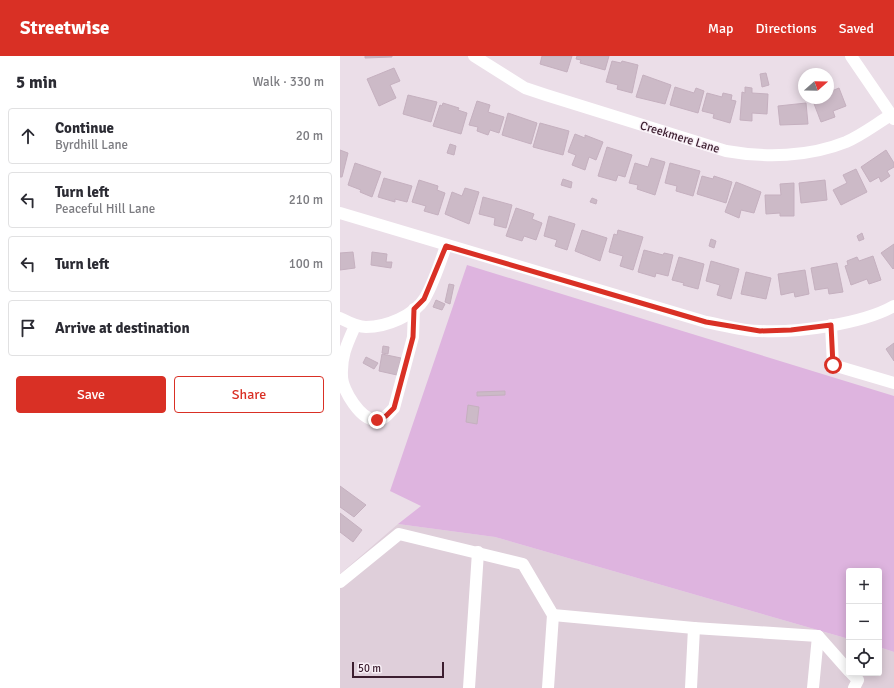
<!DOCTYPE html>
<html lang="en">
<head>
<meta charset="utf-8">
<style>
  :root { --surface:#fff; --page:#f7f7f7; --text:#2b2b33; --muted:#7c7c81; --line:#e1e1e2; --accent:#d93025 }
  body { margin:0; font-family:Signika,sans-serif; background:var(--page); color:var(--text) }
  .controls { position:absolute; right:12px; bottom:12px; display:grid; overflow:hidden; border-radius:4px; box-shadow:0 2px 10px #0003 }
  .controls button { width:36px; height:36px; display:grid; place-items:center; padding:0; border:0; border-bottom:1px solid var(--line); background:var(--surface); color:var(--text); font:20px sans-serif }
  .compass { position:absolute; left:458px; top:12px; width:36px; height:36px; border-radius:50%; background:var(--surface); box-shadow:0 2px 10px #0003; rotate:70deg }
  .scale { position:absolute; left:12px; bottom:10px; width:92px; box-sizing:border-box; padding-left:4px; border:2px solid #3c1e2f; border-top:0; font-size:11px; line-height:14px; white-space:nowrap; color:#3c1e2f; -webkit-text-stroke:3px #f8eff6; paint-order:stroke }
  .stop { position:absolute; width:12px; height:12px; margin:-9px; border:3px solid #d93025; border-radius:50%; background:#fff }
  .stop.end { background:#d93025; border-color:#fff; box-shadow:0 1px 4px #0008 }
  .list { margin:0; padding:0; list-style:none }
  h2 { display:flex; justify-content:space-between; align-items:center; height:52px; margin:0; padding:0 16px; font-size:17px }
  h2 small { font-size:13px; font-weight:400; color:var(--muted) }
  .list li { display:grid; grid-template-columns:26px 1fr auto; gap:12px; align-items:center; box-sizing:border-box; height:56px; margin:0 8px 8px; padding:0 8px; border:1px solid var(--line); border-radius:4px }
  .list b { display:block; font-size:15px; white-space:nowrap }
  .list p { margin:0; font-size:13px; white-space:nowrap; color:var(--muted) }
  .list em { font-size:13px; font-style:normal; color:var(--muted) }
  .actions { display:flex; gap:8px; padding:12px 16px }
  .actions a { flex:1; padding:9px 0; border:1px solid var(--accent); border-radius:4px; text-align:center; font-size:14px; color:var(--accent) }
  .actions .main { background:var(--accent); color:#fff }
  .icon { flex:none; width:22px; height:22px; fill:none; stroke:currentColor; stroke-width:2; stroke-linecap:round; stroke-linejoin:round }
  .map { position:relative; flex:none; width:554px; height:632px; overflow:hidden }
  header { display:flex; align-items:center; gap:24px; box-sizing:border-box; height:56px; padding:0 20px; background:var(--accent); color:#fff }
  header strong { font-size:19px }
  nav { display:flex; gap:22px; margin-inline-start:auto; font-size:14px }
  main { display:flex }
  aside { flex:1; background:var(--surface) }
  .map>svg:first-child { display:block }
  .built { fill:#dfcfda }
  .green { fill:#deb4df }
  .building { fill:#ccbac7; stroke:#c5b0bf }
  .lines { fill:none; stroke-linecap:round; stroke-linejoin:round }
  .minor { stroke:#fff; stroke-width:12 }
  .route { stroke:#d93025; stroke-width:5 }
  .labels { text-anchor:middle; stroke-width:3; stroke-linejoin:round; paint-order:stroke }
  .street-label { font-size:12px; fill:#3c1e2f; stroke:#f8eff6 }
</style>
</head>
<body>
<header>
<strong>Streetwise</strong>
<nav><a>Map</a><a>Directions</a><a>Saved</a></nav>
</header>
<main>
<aside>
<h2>5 min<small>Walk · 330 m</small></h2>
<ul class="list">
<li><svg class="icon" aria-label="ahead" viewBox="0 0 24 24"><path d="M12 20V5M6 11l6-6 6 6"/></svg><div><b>Continue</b><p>Byrdhill Lane</p></div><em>20 m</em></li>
<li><svg class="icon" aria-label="left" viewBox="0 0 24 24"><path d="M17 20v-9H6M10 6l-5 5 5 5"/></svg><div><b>Turn left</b><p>Peaceful Hill Lane</p></div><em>210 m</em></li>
<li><svg class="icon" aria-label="left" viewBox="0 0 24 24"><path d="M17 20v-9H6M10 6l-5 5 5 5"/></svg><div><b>Turn left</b></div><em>100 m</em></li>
<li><svg class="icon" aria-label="arrive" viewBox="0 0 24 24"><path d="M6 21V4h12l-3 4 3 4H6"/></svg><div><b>Arrive at destination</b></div></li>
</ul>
<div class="actions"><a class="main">Save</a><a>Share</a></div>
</aside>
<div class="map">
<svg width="554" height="632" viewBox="0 0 554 632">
  <rect width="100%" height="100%" fill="#ebdee8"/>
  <path class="built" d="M58,468L155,481L509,583V617H539V591L554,596V632H0V518Z"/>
  <path class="green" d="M127,209L554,340V596L539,591V515H509V583L155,481L58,468L81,450L50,435Z"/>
  <g class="building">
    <path d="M25,0H52V1L25,2Z"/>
    <path d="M202,0H232L227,16L200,8Z"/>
    <path d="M237,0H269L265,14L240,7L241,4L236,3Z"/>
    <path d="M272,5L281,7L282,5L298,9L292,37L277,33L278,29L266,26Z"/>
    <path d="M54,12L60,25L50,29L56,42L39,50L27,23Z"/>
    <path d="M426,17L429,29L422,31L420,18Z"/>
    <path d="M303,19L331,29L325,48L296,41Z"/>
    <path d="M335,31L354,37L356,32L364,35L358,57L330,49Z"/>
    <path d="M405,31L412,32V37L428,38L427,58L412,57V65L400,64L402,36L405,37Z"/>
    <path d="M499,32L506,50L493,55L495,61L481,66L473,45L488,42L489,36Z"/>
    <path d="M367,37L382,41L383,37L392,39L391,44L396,45L390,67L373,62L374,58L362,55Z"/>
    <path d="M68,39L97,46L91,66L63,58Z"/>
    <path d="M137,45L150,49L148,56L164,61L159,77L150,74L148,79L137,75L138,71L129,69Z"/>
    <path d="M103,47L119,52L118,54L127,57L121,78L93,70L100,49L102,50Z"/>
    <path d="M466,47L468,68L440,69L438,50Z"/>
    <path d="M168,57L197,67L191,88L162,79Z"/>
    <path d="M200,67L229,75L223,99L193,91Z"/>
    <path d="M235,78L245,82V79L263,86L256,104L249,101L245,114L232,109L236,99L228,96Z"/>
    <path d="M110,88L116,90L114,99L107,97Z"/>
    <path d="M267,91L292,99L285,121L278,119L276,125L258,120Z"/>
    <path d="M0,94L8,97L2,121H0Z"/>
    <path d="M546,94L554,107V111L547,115L550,120L541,126L539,121L530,126L521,111Z"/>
    <path d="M311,102L325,106L315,139L297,133L298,129L289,127L295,107L308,111Z"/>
    <path d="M15,107L41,116L32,141L20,136L21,134L8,129Z"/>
    <path d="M330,107L360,115L353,140L336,135L337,130L325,127Z"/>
    <path d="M516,113L527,136L501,149L493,134L507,127L503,119Z"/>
    <path d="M362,120L373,123L374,120L392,126L386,147L357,138Z"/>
    <path d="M44,122L72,130L67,146L55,143V146L38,141Z"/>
    <path d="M223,123L232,126L231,132L221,129Z"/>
    <path d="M79,124L98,130L97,134L105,137L98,159L84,155L86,150L72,146Z"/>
    <path d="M485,124L487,144L461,147L459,127Z"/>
    <path d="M396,126L421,136L414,157L401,154L399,162L385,156Z"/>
    <path d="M454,127V160H440V157L426,158L425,139H441L440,128Z"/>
    <path d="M125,132L139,136L129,168L105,158L112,136L122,140Z"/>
    <path d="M143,141L172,149L166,172L154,169L155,162L139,158Z"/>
    <path d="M252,142L257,144L256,148L250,146Z"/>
    <path d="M176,152L194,158L192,163L202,167L196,184L184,180L182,185L166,180Z"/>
    <path d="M209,160L235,168L227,194L215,190L217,184L204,180Z"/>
    <path d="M242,174L267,182L260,205L235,195Z"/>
    <path d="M278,174L303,181L293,214L280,210L283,200L269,196L274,178L277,179Z"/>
    <path d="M522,177L524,183L519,185L517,180Z"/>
    <path d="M371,183L376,185L374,192L369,190Z"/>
    <path d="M554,188V212L553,213L541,197Z"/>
    <path d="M304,194L323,199L324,197L333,199L328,220L316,217L315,221L298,216Z"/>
    <path d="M13,196L15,212L0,214V197Z"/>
    <path d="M32,196L47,198L46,206H52L51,212L31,209Z"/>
    <path d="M533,200L541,224L529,228L527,223L511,229L505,210L508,209L507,205L517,201L519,205Z"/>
    <path d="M339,201L364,208L358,233L343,229L344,227L332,224Z"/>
    <path d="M371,205L399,213L391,243L377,239L380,229L366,225Z"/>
    <path d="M497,207L503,236L489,238L488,232L475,234L471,212Z"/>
    <path d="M465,214L469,238L455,241L454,236L441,239L438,218Z"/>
    <path d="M406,216L431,222L426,243L401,238Z"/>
    <path d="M109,228L114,229L110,248L105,246Z"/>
    <path d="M96,244L105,248L102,254L93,251Z"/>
    <path d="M554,287V305L546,293Z"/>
    <path d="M43,290L49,291L48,298L42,297Z"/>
    <path d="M42,298L61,302L57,319L39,315Z"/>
    <path d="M26,301L38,307L34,313L23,307Z"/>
    <path d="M165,335V339L137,340V336Z"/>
    <path d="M128,349L139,351L137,368L126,366Z"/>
    <path d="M0,430L26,449L14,461L0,451Z"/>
    <path d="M0,457L22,474L13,486L0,476Z"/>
  </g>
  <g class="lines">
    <g class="minor">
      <path d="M134,0L185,32L206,39L386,95C425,102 469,101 506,86C522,79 536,68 551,59"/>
      <path d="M511,0L554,63"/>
      <path d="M0,157L366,266C383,269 402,275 420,275C456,277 523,268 554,250"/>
      <path d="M0,262C8,266 17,271 26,271C46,271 74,260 85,242C94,226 100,207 106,190"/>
      <path d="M491,269L493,309L554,327"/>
      <path d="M15,270C7,288 1,300 2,320C2,334 21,365 37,364C44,364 49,357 54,352L73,281L74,253"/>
      <path d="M0,526L59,478L183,508L213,559L208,632"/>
      <path d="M213,559L354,572L351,632"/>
      <path d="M354,572L478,580L509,615"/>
      <path d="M511,617L518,624L514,632"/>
      <path d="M129,632L138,496"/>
      <path d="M473,632L478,580"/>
    </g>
  </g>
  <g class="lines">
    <path class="route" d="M37,364L46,360L54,352L73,281L74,253L84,243L106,190L366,266L420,275L451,274L491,269L493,309"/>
  </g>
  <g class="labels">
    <g class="street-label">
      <text transform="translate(340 81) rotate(17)" y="4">Creekmere Lane</text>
    </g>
  </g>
</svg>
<div class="controls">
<button>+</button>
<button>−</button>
<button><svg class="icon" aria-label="locate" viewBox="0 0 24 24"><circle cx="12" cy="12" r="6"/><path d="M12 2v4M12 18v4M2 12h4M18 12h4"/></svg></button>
</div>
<svg class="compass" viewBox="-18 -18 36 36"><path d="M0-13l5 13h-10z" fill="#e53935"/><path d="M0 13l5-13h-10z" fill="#7c7c81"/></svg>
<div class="scale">50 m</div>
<div class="stop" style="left:493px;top:309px"></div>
<div class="stop end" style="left:37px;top:364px"></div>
</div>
</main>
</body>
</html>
